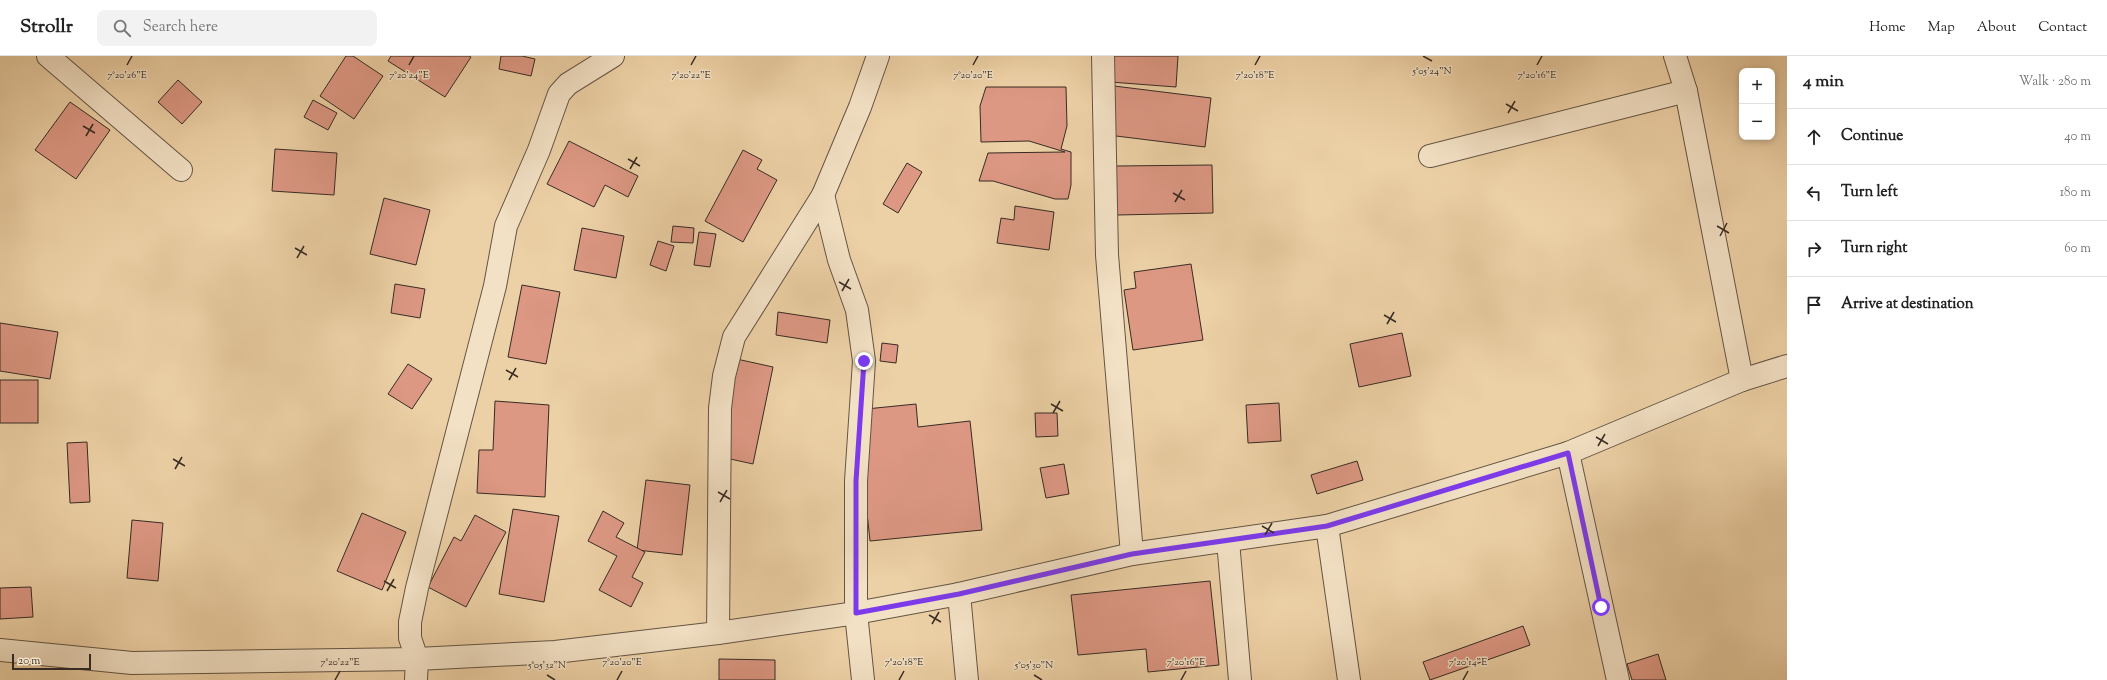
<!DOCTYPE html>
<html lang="en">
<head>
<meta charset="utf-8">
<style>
  :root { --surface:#fff; --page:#f2f2f2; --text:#222; --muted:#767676; --line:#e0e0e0 }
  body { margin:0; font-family:"Sorts Mill Goudy",serif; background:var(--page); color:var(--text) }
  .controls { position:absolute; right:12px; top:12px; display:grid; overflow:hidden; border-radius:8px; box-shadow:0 2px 6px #0003 }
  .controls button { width:36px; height:36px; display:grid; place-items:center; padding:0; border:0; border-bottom:1px solid var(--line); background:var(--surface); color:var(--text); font:20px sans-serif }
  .scale { position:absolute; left:12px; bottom:10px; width:79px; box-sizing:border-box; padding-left:4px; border:2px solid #372b23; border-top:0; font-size:11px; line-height:14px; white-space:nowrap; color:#372b23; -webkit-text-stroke:3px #f3e1c5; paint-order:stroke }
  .stop { position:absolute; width:12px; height:12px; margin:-9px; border:3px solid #7c3aed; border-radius:50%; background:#fff }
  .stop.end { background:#7c3aed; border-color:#fff; box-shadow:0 1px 4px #0008 }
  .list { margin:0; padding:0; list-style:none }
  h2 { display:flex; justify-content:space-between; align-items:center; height:52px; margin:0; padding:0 16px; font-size:17px }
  h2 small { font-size:13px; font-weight:400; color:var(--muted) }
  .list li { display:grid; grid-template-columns:26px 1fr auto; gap:12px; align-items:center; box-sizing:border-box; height:56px; padding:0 16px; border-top:1px solid var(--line) }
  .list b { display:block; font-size:15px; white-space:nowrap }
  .list em { font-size:13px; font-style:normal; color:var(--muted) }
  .icon { flex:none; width:22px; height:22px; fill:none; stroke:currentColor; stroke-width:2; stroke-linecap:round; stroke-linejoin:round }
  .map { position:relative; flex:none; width:1787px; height:624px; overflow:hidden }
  header { display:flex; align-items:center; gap:24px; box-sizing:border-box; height:56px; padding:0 20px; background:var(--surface); border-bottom:1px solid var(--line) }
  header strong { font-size:19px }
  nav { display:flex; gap:22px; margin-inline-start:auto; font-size:14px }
  .search { width:280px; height:36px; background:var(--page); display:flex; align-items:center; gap:10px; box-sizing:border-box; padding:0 14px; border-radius:8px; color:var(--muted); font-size:15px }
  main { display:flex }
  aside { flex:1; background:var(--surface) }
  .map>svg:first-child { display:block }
  .building { fill:#dd9884; stroke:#372b23 }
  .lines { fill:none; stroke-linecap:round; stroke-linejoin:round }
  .minor-casing { stroke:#645444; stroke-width:24 }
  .minor { stroke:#f3e1c5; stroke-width:22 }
  .route { stroke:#7c3aed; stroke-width:5 }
  .ticks { fill:none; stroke:#372b23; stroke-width:1.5 }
  .ticks-label { font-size:10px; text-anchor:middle; fill:#372b23; stroke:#f3e1c5; stroke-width:3; stroke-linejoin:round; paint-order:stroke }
</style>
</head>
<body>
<header>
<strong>Strollr</strong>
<div class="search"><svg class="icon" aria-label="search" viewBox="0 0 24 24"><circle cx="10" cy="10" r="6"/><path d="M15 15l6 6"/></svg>Search here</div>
<nav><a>Home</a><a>Map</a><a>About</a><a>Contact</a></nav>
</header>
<main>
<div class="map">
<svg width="1787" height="624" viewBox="0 0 1787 624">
  <rect width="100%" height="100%" fill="#edd1a6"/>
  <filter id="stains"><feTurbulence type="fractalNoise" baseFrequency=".005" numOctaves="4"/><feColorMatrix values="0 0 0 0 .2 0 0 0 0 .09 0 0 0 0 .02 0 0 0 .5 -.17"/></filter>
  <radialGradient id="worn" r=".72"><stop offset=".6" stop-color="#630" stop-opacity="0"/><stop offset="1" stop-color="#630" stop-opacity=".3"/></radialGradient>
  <g class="building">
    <path d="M346,0H353L383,20L354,63L320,40Z"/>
    <path d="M391,0H469L471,1L445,41L388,5Z"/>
    <path d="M501,0H522L535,3L531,20L499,13Z"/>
    <path d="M1112,0H1178L1176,31L1110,26Z"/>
    <path d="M178,24L202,46L182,68L158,46Z"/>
    <path d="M1106,29L1211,42L1205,91L1100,78Z"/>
    <path d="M986,31H1066L1067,70L1061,93L1071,96V129L1068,143H1055L993,125H979L988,97L1065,96L1029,85L981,86L980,50Z"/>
    <path d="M313,44L337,57L328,74L304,61Z"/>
    <path d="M70,46L110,74L76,123L35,94Z"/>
    <path d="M569,85L638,120L628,141L605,129L594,151L547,128Z"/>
    <path d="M275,93L337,97L334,139L272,135Z"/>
    <path d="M743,94L762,104L757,113L777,124L743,186L705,165Z"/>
    <path d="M907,107L922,116L898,157L883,148Z"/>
    <path d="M1212,109L1213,157L1117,159L1116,110Z"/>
    <path d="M384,142L430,154L416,209L370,198Z"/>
    <path d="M1015,150L1054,156L1049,194L997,187L1001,162L1014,164Z"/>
    <path d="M673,170L694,172L693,187L671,186Z"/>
    <path d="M582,172L624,180L616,222L574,214Z"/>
    <path d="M699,176L716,178L710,211L694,209Z"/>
    <path d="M658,185L674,190L666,215L650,209Z"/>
    <path d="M1191,208L1203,284L1133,294L1124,234L1136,232L1134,216Z"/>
    <path d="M395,228L425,233L420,262L391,257Z"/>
    <path d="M522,229L560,236L546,308L508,301Z"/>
    <path d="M778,256L830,264L827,287L776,279Z"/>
    <path d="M0,267L58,276L50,323L0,315Z"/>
    <path d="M1402,277L1411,320L1359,331L1350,288Z"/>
    <path d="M882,287L898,289L896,307L880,305Z"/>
    <path d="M732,302L773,311L753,408L712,399Z"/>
    <path d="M408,308L432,323L412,353L388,338Z"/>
    <rect x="0" y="324" width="38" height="43"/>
    <path d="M495,345L549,349L545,441L477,437L479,394H493Z"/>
    <path d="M1279,347L1281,385L1248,387L1246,349Z"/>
    <path d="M916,348L918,371L970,365L982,474L870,485L856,354Z"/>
    <path d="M1035,357H1057L1058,380L1036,381Z"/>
    <path d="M87,386L90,446L70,447L67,387Z"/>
    <path d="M1357,405L1363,424L1317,438L1311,419Z"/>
    <path d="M1064,408L1069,438L1046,442L1040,412Z"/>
    <path d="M646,424L690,429L682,499L637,494Z"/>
    <path d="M513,453L559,460L544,546L499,538Z"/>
    <path d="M603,455L624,467L616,481L645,496L632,521L643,527L631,551L599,534L617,500L588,485Z"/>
    <path d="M362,457L406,476L382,534L337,515Z"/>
    <path d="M475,459L506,476L466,551L428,531L454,481L461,485Z"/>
    <path d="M132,464L163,467L158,525L127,522Z"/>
    <path d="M1210,525L1219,609L1148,616L1146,593L1078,599L1071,539Z"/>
    <path d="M31,531L33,561L0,563V532Z"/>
    <path d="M1523,570L1530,589L1430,624L1423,606Z"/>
    <path d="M1658,598L1666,624H1632L1627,608Z"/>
    <path d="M719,603L775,604V624H719Z"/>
  </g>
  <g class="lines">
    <defs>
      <g id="minor">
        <path d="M48,0L181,114"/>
        <path d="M1103,0L1107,199L1132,498"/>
        <path d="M1675,0L1686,35L1742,324"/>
        <path d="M1430,100L1686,35"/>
        <path d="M823,139L839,204L857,254L864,305L856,425V557L863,624"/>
        <path d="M1568,397L1618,624"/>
        <path d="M1327,470L1349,624"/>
        <path d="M1228,485L1240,624"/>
        <path d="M959,538L967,624"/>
        <path d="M718,577L720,352L724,320L734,281L823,139L860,51L878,0"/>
        <path d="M0,594L132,607L417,603L555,596L718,577L856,557L959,538L1132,498L1327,470L1568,397L1742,324L1787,310"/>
        <path d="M416,624L417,603L410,582V566L417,532L495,230L506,170L539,94L559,38L568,28L613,0"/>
      </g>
    </defs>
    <use href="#minor" class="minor-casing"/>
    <use href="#minor" class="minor"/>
  </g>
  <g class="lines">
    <path class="route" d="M864,305L856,425V557L959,538L1132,498L1327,470L1568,397L1601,551"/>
  </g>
  <path class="ticks" d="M1423,0L1432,5M127,9L132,0M409,9L414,0M691,9L696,0M973,9L978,0M1255,9L1260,0M1537,9L1542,0M1506,48L1518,55M1508,57L1515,45M83,70L95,77M86,80L93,68M628,103L640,110M630,113L637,101M1173,137L1185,144M1175,146L1182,134M1717,170L1729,177M1720,180L1727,167M295,192L307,199M297,202L304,190M839,226L851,233M842,235L849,223M1384,259L1396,266M1387,268L1394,256M506,314L518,321M509,324L516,312M1051,348L1063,355M1053,357L1060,345M1596,381L1608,388M1598,390L1605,378M173,403L185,410M175,413L182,401M718,436L730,443M720,446L727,434M1262,470L1274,477M1265,479L1272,467M384,525L396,532M387,535L394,523M929,559L941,566M932,568L939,556M547,619L555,624M1034,619L1042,624M335,624L340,615M617,624L622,615M899,624L904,615M1181,624L1186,615M1463,624L1468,615"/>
  <g class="ticks-label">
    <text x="1432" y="18">5°05'24"N</text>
    <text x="127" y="22">7°20'26"E</text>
    <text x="409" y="22">7°20'24"E</text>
    <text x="691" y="22">7°20'22"E</text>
    <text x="973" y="22">7°20'20"E</text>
    <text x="1255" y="22">7°20'18"E</text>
    <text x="1537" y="22">7°20'16"E</text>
    <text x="340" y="609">7°20'22"E</text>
    <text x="622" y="609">7°20'20"E</text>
    <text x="904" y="609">7°20'18"E</text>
    <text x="1186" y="609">7°20'16"E</text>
    <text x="1468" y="609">7°20'14"E</text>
    <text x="547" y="612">5°05'32"N</text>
    <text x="1034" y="612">5°05'30"N</text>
  </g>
  <rect width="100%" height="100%" filter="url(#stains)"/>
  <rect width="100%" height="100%" fill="url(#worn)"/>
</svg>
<div class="controls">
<button>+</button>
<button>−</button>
</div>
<div class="scale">20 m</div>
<div class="stop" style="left:1601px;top:551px"></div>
<div class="stop end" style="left:864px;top:305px"></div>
</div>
<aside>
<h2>4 min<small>Walk · 280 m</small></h2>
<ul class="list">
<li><svg class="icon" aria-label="ahead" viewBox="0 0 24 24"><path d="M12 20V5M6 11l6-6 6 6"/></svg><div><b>Continue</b></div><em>40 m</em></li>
<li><svg class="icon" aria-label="left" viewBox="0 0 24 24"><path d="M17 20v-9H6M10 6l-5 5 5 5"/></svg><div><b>Turn left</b></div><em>180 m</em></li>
<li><svg class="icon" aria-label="right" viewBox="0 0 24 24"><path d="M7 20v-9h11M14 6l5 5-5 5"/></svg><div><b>Turn right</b></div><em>60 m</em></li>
<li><svg class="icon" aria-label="arrive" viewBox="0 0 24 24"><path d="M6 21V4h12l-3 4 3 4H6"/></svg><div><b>Arrive at destination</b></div></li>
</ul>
</aside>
</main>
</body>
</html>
